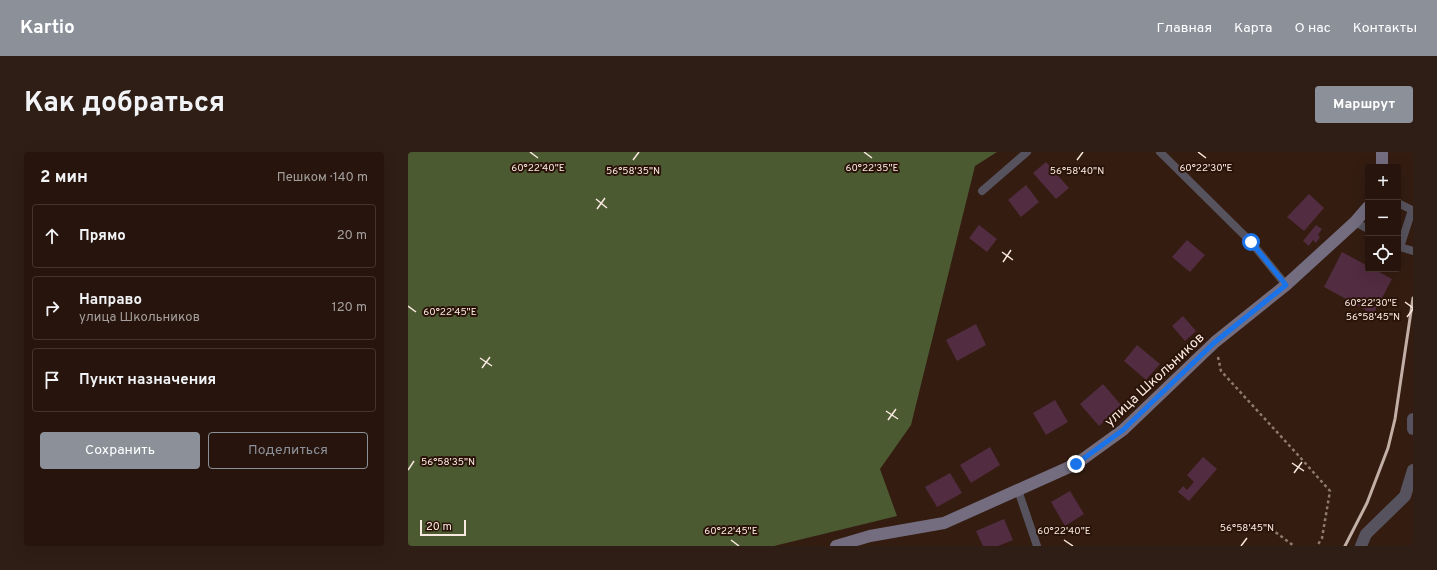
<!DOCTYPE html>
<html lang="ru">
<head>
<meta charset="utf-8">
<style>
  :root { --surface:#27150d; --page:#2f1e16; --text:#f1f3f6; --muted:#a49f9d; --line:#43342e; --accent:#8c9099 }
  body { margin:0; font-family:Overpass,sans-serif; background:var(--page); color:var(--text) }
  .controls { position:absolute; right:12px; top:12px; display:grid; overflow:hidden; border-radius:4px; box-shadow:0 4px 16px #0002 }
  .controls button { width:36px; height:36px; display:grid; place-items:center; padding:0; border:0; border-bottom:1px solid var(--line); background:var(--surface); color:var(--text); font:20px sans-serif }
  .scale { position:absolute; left:12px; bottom:10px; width:46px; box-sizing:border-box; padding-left:4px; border:2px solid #fae9e1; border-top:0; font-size:11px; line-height:14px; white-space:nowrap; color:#fae9e1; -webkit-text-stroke:3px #2a1308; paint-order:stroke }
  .stop { position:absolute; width:12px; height:12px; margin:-9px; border:3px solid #1a73e8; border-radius:50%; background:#fff }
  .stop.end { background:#1a73e8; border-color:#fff; box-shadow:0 1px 4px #0008 }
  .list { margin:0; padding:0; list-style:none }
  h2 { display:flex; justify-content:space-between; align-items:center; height:52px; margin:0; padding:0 16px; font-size:17px }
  h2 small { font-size:13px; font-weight:400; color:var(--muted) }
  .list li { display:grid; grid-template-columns:26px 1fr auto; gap:12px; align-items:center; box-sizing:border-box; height:64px; margin:0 8px 8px; padding:0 8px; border:1px solid var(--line); border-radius:4px }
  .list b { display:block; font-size:15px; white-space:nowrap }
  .list p { margin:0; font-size:13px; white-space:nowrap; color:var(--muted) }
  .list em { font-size:13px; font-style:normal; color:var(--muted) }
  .actions { display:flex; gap:8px; padding:12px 16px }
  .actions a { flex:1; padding:9px 0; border:1px solid var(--accent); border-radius:4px; text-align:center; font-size:14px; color:var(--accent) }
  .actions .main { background:var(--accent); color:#fff }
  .icon { flex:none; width:22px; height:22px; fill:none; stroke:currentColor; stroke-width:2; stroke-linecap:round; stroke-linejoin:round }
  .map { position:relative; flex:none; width:1005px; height:394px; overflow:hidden; border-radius:4px }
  header { display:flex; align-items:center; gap:24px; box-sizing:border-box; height:56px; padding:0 20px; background:var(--accent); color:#fff }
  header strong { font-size:19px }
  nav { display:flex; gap:22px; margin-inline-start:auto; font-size:14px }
  .intro { display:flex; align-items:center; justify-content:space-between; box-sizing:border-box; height:96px; padding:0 24px }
  h1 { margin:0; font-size:28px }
  .button { padding:10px 18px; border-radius:4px; background:var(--accent); color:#fff; font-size:14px; font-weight:700 }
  main { display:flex; gap:24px; padding:0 24px }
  aside { flex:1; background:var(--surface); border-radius:4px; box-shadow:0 4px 16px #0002 }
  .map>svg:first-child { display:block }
  .forest { fill:#4c5a32 }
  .building { fill:#522c40 }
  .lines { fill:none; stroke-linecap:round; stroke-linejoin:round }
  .path { stroke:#8f7a71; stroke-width:2.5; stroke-dasharray:3 3; stroke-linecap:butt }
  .lane { stroke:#57535e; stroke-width:8 }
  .street { stroke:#57535e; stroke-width:12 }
  .secondary { stroke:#736d7f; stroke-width:12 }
  .rail { stroke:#c2afa6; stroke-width:3 }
  .route { stroke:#1a73e8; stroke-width:5 }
  .ticks { fill:none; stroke:#fae9e1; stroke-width:1.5 }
  .labels { text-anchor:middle; stroke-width:4; stroke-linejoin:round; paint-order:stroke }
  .street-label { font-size:14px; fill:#fae9e1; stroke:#2a1308 }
  .ticks-label { font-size:10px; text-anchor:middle; fill:#fae9e1; stroke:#2a1308; stroke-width:4; stroke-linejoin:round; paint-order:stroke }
</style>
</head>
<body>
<header>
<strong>Kartio</strong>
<nav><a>Главная</a><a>Карта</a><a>О нас</a><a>Контакты</a></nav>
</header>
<div class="intro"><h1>Как добраться</h1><a class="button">Маршрут</a></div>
<main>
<aside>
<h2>2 мин<small>Пешком · 140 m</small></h2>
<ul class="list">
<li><svg class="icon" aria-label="ahead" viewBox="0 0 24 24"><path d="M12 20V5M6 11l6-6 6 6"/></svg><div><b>Прямо</b></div><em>20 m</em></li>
<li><svg class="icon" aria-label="right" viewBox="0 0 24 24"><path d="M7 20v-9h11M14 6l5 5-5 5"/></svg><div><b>Направо</b><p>улица Школьников</p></div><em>120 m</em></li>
<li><svg class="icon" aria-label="arrive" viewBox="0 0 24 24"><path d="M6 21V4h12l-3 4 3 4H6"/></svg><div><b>Пункт назначения</b></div></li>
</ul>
<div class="actions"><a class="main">Сохранить</a><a>Поделиться</a></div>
</aside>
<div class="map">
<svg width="1005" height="394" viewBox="0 0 1005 394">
  <rect width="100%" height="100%" fill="#341c11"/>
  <path class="forest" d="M0,0H589L567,14L503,273L472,317L489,364L366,394H0Z"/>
  <g class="building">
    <path d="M638,10L661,36L648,47L625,21Z"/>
    <path d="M618,33L631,50L613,65L600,48Z"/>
    <path d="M901,42L916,56L896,79L879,65Z"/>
    <path d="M571,73L589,87L579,100L561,86Z"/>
    <path d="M908,73L914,77L910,83L912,85L908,91L905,88L901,94L895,89Z"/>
    <path d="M779,88L797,103L782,120L764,105Z"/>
    <path d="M934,100L960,114V117H966L984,127L961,170L953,166L958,158L916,135Z"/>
    <path d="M775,164L788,179L777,189L764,174Z"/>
    <path d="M568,172L578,193L549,209L538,188Z"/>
    <path d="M729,193L752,212L738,228L716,209Z"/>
    <path d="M695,232L714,254L691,274L672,252Z"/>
    <path d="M647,248L660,270L638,283L625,261Z"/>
    <path d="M582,295L592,313L563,331L552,313Z"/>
    <path d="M795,305L809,317L781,349L770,340L775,334L779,338L786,330L779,323Z"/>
    <path d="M542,321L554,341L529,355L517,335Z"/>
    <path d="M662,339L676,362L657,374L643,350Z"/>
    <path d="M596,367L605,388L590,394H575L568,379Z"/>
  </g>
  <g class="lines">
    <g class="path">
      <path d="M810,205L813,219L890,303L922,339L914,386L909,394"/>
      <path d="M858,373L886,394"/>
    </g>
    <g class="lane">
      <path d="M752,0L843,90L878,133"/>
      <path d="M574,39L619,0"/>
      <path d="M990,51L1004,58L992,95L990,94"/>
      <path d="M947,70L960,77"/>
      <path d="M992,95L1005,99"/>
      <path d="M610,338L629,394"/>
    </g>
    <g class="street">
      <path d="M1005,267V277"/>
      <path d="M953,394L958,382L997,344L1005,318"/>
    </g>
    <g class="secondary">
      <path d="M974,15V0"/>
      <path d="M428,394L462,384L536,371L668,312L715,278L807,190L878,133L947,70L960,55"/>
    </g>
    <path class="rail" d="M937,394L959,351L980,296L987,267L1005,146"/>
  </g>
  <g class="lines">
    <path class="route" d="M668,312L715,278L807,190L878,133L843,90"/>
  </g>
  <path class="ticks" d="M122,0L130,6M456,0L464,6M790,0L798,6M225,8L231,0M669,8L675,0M188,47L199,56M189,57L197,46M594,100L605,108M595,110L603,98M997,150L1005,156M0,154L8,160M999,165L1005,157M72,206L84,214M74,216L82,205M478,259L490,267M480,268L488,257M884,311L896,319M0,318L6,309M886,321L894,310M323,388L331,394M656,388L665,394M833,394L839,386"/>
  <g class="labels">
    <g class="street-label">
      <text transform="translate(746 227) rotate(-43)" y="5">улица Школьников</text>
    </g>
  </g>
  <g class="ticks-label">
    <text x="130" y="19">60°22'40"E</text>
    <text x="464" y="19">60°22'35"E</text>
    <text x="798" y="19">60°22'30"E</text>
    <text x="225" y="22">56°58'35"N</text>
    <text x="669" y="22">56°58'40"N</text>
    <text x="963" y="154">60°22'30"E</text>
    <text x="42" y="163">60°22'45"E</text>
    <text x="965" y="168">56°58'45"N</text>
    <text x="40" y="313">56°58'35"N</text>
    <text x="839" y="379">56°58'45"N</text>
    <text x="323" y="382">60°22'45"E</text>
    <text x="656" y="382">60°22'40"E</text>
  </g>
</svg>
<div class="controls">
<button>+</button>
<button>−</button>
<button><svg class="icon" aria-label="locate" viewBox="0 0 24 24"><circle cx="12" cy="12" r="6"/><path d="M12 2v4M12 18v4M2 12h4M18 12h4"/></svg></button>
</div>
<div class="scale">20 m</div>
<div class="stop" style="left:843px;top:90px"></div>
<div class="stop end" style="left:668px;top:312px"></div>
</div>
</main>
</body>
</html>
